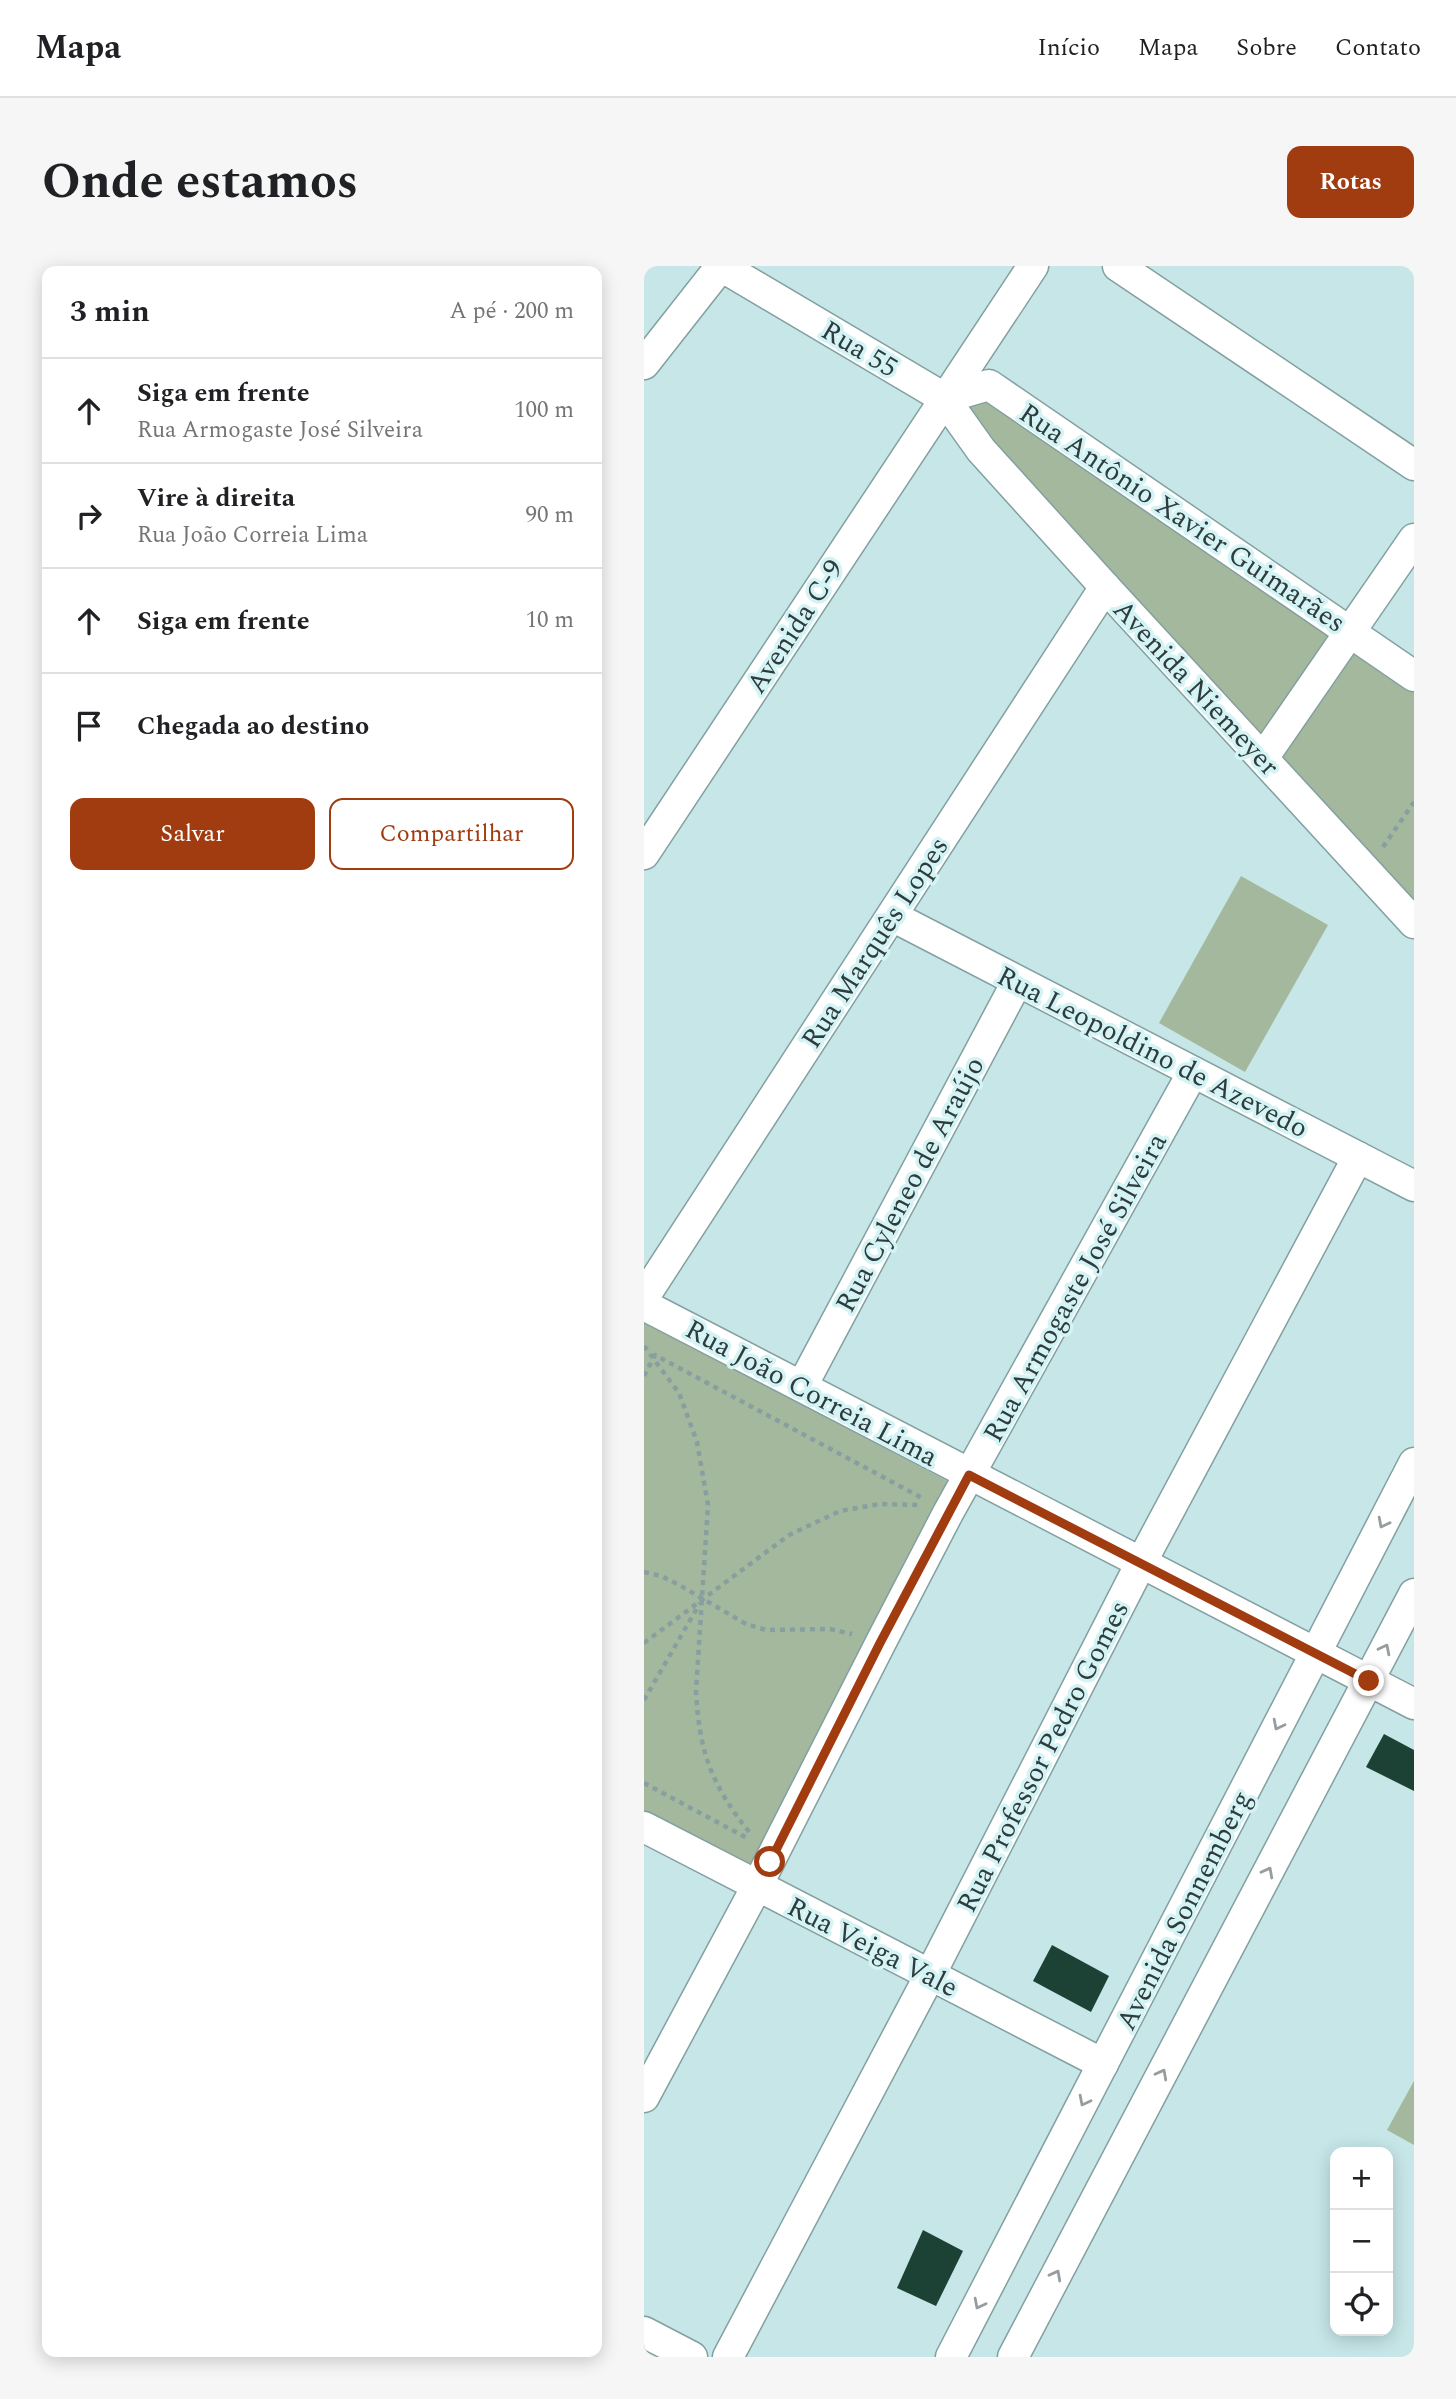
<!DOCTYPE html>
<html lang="pt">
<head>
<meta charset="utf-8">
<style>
  :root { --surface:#fff; --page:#f6f6f6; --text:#202124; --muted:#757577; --line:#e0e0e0; --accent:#a13c10 }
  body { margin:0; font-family:Spectral,serif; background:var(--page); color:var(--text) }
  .controls { position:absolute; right:21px; bottom:21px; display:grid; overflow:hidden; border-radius:14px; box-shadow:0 4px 18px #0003 }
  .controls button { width:63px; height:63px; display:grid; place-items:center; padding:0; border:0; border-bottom:2px solid var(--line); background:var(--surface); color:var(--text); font:35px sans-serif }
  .stop { position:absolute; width:21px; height:21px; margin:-16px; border:5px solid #a13c10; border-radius:50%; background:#fff }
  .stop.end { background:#a13c10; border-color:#fff; box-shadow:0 2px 7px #0008 }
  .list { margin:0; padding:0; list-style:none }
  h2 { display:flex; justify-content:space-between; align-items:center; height:91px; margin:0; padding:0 28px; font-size:30px }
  h2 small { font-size:23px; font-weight:400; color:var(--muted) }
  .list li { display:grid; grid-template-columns:46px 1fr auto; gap:21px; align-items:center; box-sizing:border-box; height:105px; padding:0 28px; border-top:2px solid var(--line) }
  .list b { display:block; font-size:26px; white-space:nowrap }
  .list p { margin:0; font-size:23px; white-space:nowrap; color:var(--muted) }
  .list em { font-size:23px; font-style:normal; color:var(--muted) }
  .actions { display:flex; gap:14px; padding:21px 28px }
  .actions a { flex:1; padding:16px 0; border:2px solid var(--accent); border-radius:14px; text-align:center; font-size:24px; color:var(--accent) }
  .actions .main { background:var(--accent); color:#fff }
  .icon { flex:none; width:38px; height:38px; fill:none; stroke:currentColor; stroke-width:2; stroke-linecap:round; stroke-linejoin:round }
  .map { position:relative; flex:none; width:770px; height:2091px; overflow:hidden; border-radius:14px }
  header { display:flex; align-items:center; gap:42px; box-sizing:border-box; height:98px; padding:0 35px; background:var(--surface); border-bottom:2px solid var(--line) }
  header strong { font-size:33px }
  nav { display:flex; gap:38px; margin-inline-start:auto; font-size:24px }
  .intro { display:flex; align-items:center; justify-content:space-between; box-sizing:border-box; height:168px; padding:0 42px }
  h1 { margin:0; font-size:49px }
  .button { padding:18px 32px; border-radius:14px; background:var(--accent); color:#fff; font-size:24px; font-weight:700 }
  main { display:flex; gap:42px; padding:0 42px }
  aside { flex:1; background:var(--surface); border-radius:14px; box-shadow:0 4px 18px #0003 }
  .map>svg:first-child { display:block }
  .green { fill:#a4b89d }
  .building { fill:#1b4235 }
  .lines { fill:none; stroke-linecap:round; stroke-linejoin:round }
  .minor-casing { stroke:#83a0a1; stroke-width:33 }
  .path { stroke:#889fa0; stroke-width:4.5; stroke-dasharray:5 5; stroke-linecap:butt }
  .minor { stroke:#fff; stroke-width:30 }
  .oneway { stroke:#979d9e }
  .route { stroke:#a13c10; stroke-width:9 }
  .labels { text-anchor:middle; stroke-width:7; stroke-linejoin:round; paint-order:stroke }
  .street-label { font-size:28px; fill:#2f3b3c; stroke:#d4f3f5 }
</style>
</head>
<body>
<header>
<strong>Mapa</strong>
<nav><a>Início</a><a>Mapa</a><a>Sobre</a><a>Contato</a></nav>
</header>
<div class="intro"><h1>Onde estamos</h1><a class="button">Rotas</a></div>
<main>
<aside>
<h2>3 min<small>A pé · 200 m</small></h2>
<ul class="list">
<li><svg class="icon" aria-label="ahead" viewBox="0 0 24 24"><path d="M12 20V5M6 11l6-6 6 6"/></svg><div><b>Siga em frente</b><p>Rua Armogaste José Silveira</p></div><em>100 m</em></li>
<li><svg class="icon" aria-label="right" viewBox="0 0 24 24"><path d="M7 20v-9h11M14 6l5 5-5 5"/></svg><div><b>Vire à direita</b><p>Rua João Correia Lima</p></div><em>90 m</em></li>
<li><svg class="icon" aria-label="ahead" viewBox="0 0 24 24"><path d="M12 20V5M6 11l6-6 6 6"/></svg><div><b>Siga em frente</b></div><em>10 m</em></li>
<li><svg class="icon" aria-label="arrive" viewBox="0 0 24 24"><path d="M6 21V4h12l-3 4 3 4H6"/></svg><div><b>Chegada ao destino</b></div></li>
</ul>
<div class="actions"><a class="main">Salvar</a><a>Compartilhar</a></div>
</aside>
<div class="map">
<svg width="770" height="2091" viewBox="0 0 770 2091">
  <rect width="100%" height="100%" fill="#c7e6e8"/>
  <g class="green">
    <path d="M345,119L770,410V657L300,132Z"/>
    <path d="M597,610L684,659L601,806L515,757Z"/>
    <path d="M0,1056L309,1218L110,1604L0,1546Z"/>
    <path d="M770,1815V1879L743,1864Z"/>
  </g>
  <g class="building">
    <path d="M740,1468L770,1484V1525L722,1501Z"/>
    <path d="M408,1679L465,1710L447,1746L389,1715Z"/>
    <path d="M279,1964L319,1985L292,2040L253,2022Z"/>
  </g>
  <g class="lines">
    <defs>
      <g id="minor">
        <path d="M77,0L300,132L337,184L461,321L770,657"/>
        <path d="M474,0L770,199"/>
        <path d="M0,98L77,0"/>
        <path d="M300,132L345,119L770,410"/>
        <path d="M619,492L770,273"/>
        <path d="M0,588L389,0"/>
        <path d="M248,650L770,920"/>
        <path d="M0,1031L461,321"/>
        <path d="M0,1039L770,1438"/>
        <path d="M158,1120L373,716"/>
        <path d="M0,1561L459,1798"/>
        <path d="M0,1831L113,1620L236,1378L304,1247L549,806"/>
        <path d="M0,2066L48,2091"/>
        <path d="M84,2091L286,1709L497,1297L714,891"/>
        <path d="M307,2091L770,1197"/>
        <path d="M369,2091L770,1328"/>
      </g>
    </defs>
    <use href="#minor" class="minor-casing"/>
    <g class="path">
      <path d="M739,581L770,536"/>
      <path d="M0,1080L35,1127L53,1176L64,1239L52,1425C55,1486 68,1520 106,1567"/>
      <path d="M0,1110L11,1089L280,1233"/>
      <path d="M0,1306L17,1310L37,1320L102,1358L122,1364L186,1363L208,1368"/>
      <path d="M0,1377L145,1269L196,1245L236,1238L277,1239"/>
      <path d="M0,1434L56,1337"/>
      <path d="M0,1517L103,1572"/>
    </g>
    <use href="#minor" class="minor"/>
  </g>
  <defs><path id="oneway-chevron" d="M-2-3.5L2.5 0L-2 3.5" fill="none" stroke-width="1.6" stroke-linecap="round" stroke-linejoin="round" transform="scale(1.75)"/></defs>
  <g class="oneway">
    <use href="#oneway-chevron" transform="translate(739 1257) rotate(117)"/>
    <use href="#oneway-chevron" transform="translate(741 1383) rotate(-63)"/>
    <use href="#oneway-chevron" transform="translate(634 1459) rotate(117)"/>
    <use href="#oneway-chevron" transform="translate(624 1606) rotate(-62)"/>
    <use href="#oneway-chevron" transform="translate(518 1808) rotate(-62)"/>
    <use href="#oneway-chevron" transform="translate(440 1835) rotate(117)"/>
    <use href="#oneway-chevron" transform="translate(412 2009) rotate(-62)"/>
    <use href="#oneway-chevron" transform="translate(335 2038) rotate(117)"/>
  </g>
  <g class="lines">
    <path class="route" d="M126,1596L236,1377L325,1209L725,1415"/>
  </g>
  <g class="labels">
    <g class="street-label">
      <text transform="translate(216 82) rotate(31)" y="10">Rua 55</text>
      <text transform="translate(539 251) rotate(34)" y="10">Rua Antônio Xavier Guimarães</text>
      <text transform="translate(150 360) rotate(-57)" y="10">Avenida C-9</text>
      <text transform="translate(553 421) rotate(47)" y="10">Avenida Niemeyer</text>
      <text transform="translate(230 676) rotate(-57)" y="10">Rua Marquês Lopes</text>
      <text transform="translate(509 785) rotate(27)" y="10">Rua Leopoldino de Azevedo</text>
      <text transform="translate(265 918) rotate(-62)" y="10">Rua Cyleneo de Araújo</text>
      <text transform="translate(430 1021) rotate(-61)" y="10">Rua Armogaste José Silveira</text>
      <text transform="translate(168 1126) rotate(28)" y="10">Rua João Correia Lima</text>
      <text transform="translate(398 1490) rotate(-63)" y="10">Rua Professor Pedro Gomes</text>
      <text transform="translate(539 1644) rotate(-63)" y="10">Avenida Sonnemberg</text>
      <text transform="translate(229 1680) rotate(27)" y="10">Rua Veiga Vale</text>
    </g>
  </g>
</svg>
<div class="controls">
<button>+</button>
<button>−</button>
<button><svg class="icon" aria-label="locate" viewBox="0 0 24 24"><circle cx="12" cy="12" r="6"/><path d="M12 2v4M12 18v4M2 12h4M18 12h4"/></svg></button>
</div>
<div class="stop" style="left:126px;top:1596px"></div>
<div class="stop end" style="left:725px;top:1415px"></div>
</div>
</main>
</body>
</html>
